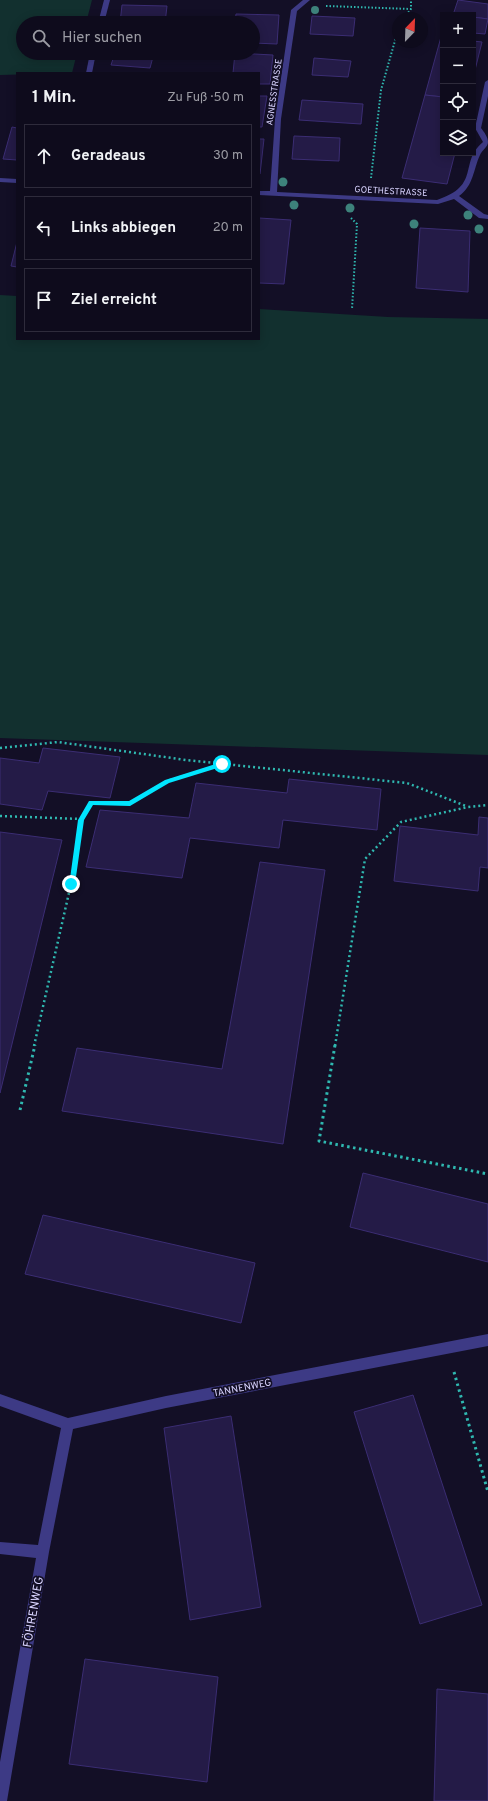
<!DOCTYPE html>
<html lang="de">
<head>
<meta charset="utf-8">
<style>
  :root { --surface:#0e0b1c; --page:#1c1929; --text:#f1f3f6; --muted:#9b9ba3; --line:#2e2b3b }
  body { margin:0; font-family:Overpass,sans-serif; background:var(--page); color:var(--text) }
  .controls { position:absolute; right:12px; top:12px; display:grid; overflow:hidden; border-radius:0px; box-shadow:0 2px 10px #0003 }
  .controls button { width:36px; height:36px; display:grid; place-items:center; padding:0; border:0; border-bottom:1px solid var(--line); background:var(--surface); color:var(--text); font:20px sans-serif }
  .compass { position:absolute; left:392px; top:12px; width:36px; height:36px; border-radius:50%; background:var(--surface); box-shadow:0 2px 10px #0003; rotate:23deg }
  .stop { position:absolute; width:12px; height:12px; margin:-9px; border:3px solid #00e5ff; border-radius:50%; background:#fff }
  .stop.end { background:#00e5ff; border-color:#fff; box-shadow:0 1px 4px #0008 }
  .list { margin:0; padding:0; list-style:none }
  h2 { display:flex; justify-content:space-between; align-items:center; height:52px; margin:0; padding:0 16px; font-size:17px }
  h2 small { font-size:13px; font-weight:400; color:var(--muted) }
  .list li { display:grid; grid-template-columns:26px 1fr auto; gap:12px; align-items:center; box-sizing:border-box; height:64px; margin:0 8px 8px; padding:0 8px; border:1px solid var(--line); border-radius:0px }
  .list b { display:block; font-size:15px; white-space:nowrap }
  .list em { font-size:13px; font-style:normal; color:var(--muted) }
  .icon { flex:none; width:22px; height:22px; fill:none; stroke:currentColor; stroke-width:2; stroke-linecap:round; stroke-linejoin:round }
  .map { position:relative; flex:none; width:488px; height:1801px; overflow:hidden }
  .search { position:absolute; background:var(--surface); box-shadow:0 2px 10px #0003; left:16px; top:16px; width:244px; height:44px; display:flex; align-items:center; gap:10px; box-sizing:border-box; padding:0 14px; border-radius:22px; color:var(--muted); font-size:15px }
  .panel { position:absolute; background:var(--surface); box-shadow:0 2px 10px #0003; left:16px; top:72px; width:244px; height:268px; border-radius:0px }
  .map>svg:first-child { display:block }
  .green { fill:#12302f }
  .building { fill:#241b47; stroke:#3b2d73 }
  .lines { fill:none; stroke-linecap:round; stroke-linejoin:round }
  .path-far2 { stroke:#2fb8b0; stroke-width:2; stroke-dasharray:1.5 2; stroke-linecap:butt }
  .path-far1 { stroke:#2fb8b0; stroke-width:2.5; stroke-dasharray:2 3; stroke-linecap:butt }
  .path { stroke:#2fb8b0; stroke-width:3; stroke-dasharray:2.5 3.5; stroke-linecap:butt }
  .minor { fill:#3d3a85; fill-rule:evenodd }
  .tree { fill:#3d827b }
  .route { fill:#00e5ff }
  .labels { text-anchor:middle; stroke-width:3.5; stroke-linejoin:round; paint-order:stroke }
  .far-street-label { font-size:9px; fill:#d9d4ff; stroke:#130f26 }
  .street-label { font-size:10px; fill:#d9d4ff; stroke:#130f26 }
  .near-street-label { font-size:12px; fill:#d9d4ff; stroke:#130f26 }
</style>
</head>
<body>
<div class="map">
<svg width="488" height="1801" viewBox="0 0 488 1801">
  <rect width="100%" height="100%" fill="#130f26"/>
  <g class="green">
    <path d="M0,0H92L86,23H23V53H77L72,73L0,75Z"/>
    <path d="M0,295L17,296V339H259V309L388,317L488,319V755L0,738Z"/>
  </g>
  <g class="building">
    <path d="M458,0L488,4V19L473,17V15H453Z"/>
    <path d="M122,5L167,6L165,23H120Z"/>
    <path d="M236,14L279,15L277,44L253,43V23H235Z"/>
    <path d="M312,16L355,18L353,36L310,34Z"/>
    <path d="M473,17L488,19L485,34L473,33Z"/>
    <path d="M441,37H443V97L425,95Z"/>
    <path d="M473,41L482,42L473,78Z"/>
    <path d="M115,53H154L150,68L111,65Z"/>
    <path d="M235,53L273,55L270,84H259V73H233Z"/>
    <path d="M314,58L351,61L348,77L312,75Z"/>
    <path d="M425,95L443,97V153H455L447,184L402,178Z"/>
    <path d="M259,96H267L262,127H259Z"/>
    <path d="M302,100L363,104L361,124L299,120Z"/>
    <path d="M12,127L17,128V160L3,159Z"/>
    <path d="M294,136L340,138L339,161L292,159Z"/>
    <path d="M259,139H264L260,174H259Z"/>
    <path d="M259,218L291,220L284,284L259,283Z"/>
    <path d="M420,228L470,231L468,292L416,288Z"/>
    <path d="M17,242V267L11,266Z"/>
    <path d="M43,748L120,757L110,798L48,791L42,810L0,804V758L39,763Z"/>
    <path d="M289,779L381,789L377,830L283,820L279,848L190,838L182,878L86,867L100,810L189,818L196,783L287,793Z"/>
    <path d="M479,817L488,818V868L480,867L478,891L394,881L400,826L478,835Z"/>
    <path d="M0,832L62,840L0,1093Z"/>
    <path d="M260,862L325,870L283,1144L62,1111L77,1048L222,1069Z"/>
    <path d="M363,1173L488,1204V1262L350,1227Z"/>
    <path d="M43,1215L255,1263L241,1323L25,1274Z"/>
    <path d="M413,1395L482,1605L420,1624L354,1412Z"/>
    <path d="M231,1416L261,1607L190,1620L164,1428Z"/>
    <path d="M85,1659L218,1677L207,1782L69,1764Z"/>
    <path d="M437,1689L488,1694V1801H434Z"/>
  </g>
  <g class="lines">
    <g class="path-far2">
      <path d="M326,6L411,9"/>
      <path d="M404,18L411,9V0"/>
      <path d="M371,178L381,90L398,30"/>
      <path d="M351,218L357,224L352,309"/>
    </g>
    <g class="path-far1">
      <path d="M0,748L58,742L186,760L407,783L466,806"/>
      <path d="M0,816L81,819"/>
      <path d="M34,1046L71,884L81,819L92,803H130L167,781L220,765"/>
      <path d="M335,1046L365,859L401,822L468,807L488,805"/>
    </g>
    <g class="path">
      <path d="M335,1045L319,1141L488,1174"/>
      <path d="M20,1110L35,1045"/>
      <path d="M454,1372L488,1492"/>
    </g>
    <g class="minor">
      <path d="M104,0H110L104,23H98Z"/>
      <path d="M303,0H310L297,11L281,119L277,192L437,200C482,185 458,163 483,142L475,128L485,82L488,80V96L481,128C484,132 488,137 488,142C488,147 482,150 480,155C473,170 474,185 459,196L484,214L488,215V219L479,218L454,199L438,204L259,195V191H270L275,119L291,10Z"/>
      <path d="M90,53H96L92,73H86Z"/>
      <path d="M0,178L17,179V183L0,182Z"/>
      <path d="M488,1334V1346L166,1408L73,1429L49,1552L7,1801H0V1762L36,1558L0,1554V1542L38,1545L61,1428L0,1406V1394L68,1418L166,1396Z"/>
    </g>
  </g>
  <g class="tree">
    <circle cx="315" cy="10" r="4"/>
    <circle cx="283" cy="182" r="4.5"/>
    <circle cx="294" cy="205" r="4.5"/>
    <circle cx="350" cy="208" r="4.5"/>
    <circle cx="468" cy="215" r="4.5"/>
    <circle cx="414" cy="224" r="4.5"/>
    <circle cx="479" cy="229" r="4.5"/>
  </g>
  <path class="route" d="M222,762L225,764L224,766L169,783L130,806L93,805L84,820L75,884L74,886H69L78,820L89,801H129L165,780Z"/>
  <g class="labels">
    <g class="far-street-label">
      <text transform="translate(274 92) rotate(-82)" y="3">AGNESSTRASSE</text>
      <text transform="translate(391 191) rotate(3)" y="3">GOETHESTRASSE</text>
    </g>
    <g class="street-label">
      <text transform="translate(242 1387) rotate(-11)" y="4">TANNENWEG</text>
    </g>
    <g class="near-street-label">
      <text transform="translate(33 1612) rotate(-80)" y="4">FÖHRENWEG</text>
    </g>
  </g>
</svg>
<div class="controls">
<button>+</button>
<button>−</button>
<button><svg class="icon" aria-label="locate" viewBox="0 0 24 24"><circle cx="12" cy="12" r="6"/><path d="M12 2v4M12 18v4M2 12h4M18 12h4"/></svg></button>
<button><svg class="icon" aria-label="layers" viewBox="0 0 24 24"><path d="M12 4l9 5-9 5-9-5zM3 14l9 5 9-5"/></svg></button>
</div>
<svg class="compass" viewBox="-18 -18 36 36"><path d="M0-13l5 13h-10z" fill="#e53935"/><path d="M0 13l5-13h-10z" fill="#9b9ba3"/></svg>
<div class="stop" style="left:222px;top:764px"></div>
<div class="stop end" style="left:71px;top:884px"></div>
<div class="search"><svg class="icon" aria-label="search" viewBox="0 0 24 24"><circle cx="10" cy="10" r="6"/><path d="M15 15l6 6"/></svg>Hier suchen</div>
<section class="panel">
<h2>1 Min.<small>Zu Fuß · 50 m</small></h2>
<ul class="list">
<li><svg class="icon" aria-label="ahead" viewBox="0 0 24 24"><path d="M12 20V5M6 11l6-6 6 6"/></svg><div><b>Geradeaus</b></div><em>30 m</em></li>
<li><svg class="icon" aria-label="left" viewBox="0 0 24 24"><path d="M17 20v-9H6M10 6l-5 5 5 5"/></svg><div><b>Links abbiegen</b></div><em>20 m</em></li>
<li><svg class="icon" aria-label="arrive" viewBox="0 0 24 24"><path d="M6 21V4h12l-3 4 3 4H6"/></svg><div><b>Ziel erreicht</b></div></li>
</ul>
</section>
</div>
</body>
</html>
